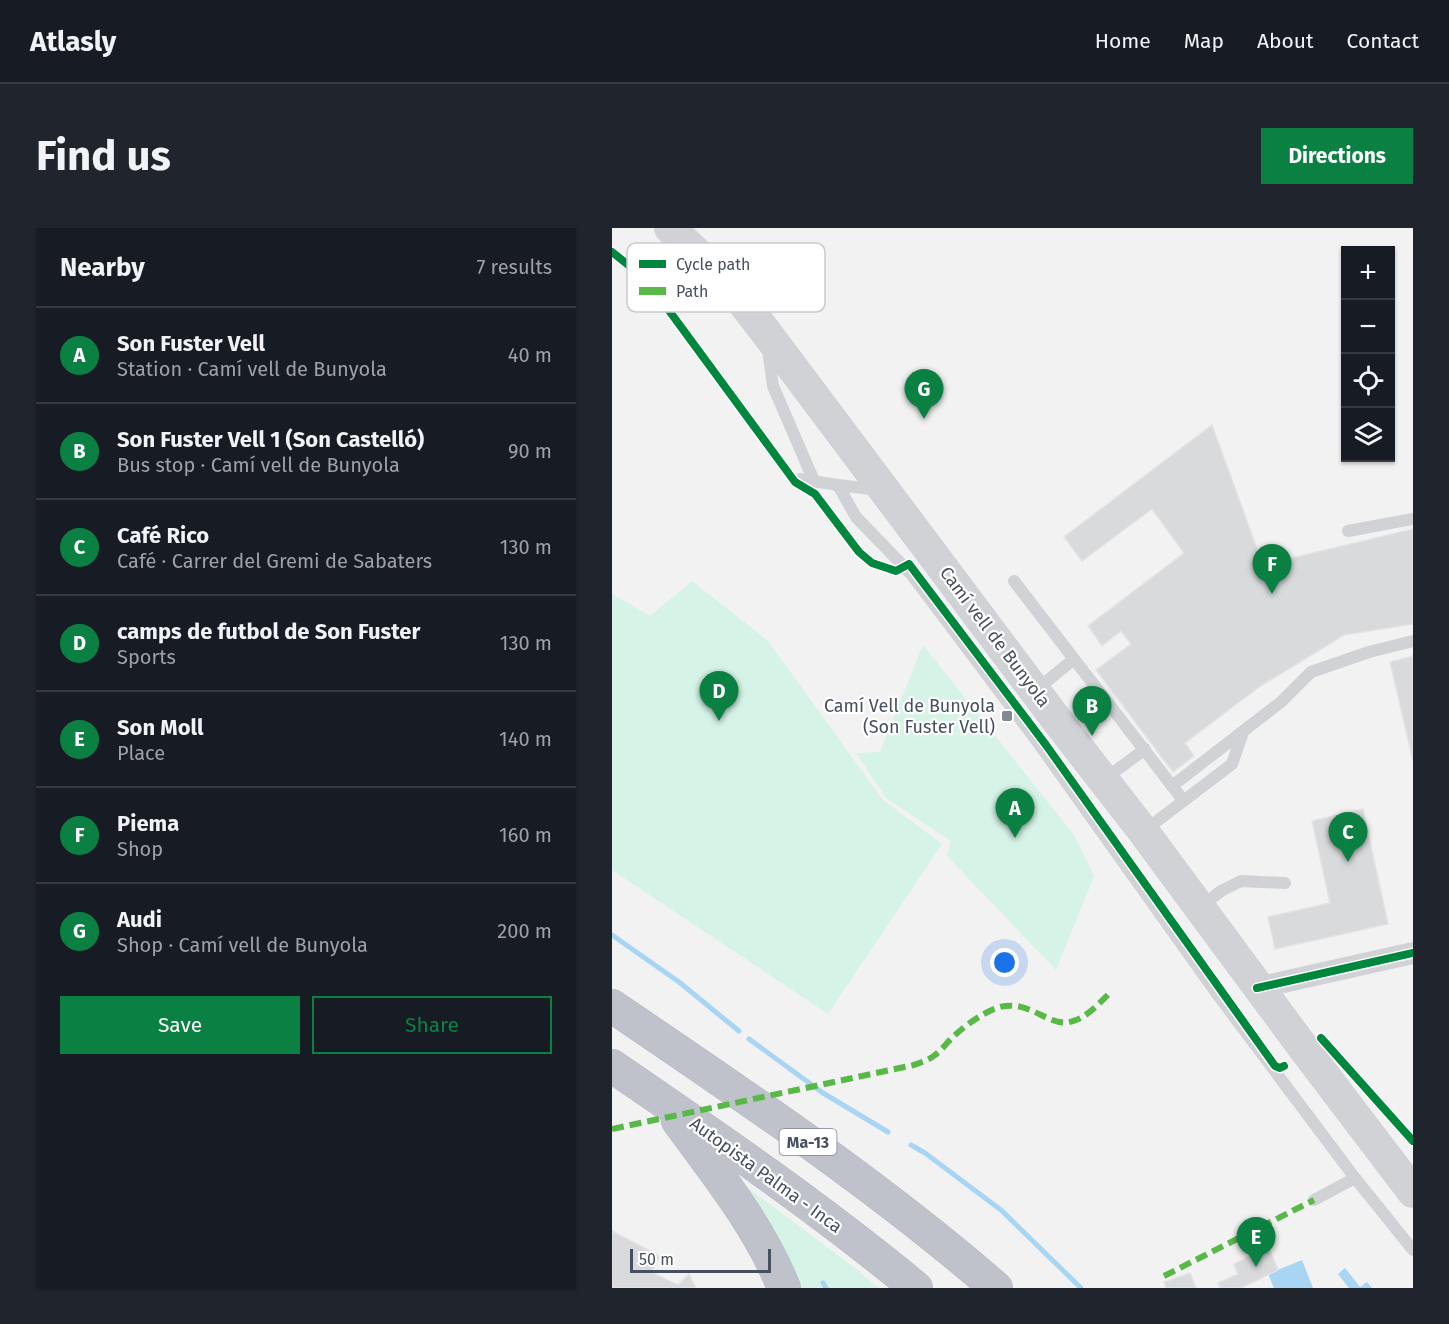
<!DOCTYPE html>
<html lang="en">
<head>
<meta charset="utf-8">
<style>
  :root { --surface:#171b24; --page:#20242c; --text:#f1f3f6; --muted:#9ea1a6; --line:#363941; --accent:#0b8043 }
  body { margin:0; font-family:"Fira Sans",sans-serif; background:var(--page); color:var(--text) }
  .controls { position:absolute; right:18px; top:18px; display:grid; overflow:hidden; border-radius:0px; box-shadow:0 2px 4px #0004 }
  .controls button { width:54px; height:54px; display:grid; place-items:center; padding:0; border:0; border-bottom:2px solid var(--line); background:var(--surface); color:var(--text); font:30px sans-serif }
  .scale { position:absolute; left:18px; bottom:15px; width:141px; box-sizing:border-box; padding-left:6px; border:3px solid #475060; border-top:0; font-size:16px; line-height:21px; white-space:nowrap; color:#475060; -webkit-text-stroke:4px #fff; paint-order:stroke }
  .you { position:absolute; left:393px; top:735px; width:21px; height:21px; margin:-15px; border:4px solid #fff; border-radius:50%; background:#1a73e8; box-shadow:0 0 0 9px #1a73e833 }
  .badge { display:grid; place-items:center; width:39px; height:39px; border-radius:50%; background:var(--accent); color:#fff; font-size:20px; font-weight:700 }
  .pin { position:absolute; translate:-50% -50px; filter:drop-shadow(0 2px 3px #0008) }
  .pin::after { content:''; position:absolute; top:32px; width:21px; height:18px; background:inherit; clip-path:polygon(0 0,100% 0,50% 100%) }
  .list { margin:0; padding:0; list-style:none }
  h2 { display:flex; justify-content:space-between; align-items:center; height:78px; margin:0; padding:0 24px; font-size:26px }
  h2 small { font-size:20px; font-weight:400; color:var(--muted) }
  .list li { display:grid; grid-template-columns:39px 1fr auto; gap:18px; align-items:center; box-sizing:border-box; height:96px; padding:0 24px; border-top:2px solid var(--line) }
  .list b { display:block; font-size:22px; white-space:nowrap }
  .list p { margin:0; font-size:20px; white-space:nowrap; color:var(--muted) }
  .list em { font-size:20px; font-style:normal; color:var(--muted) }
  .actions { display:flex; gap:12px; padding:18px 24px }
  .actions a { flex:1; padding:14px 0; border:2px solid var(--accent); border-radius:0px; text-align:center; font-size:21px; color:var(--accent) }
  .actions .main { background:var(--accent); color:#fff }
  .icon { flex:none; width:33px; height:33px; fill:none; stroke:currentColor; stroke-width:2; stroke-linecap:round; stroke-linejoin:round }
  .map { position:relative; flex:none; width:801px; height:1060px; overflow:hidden; border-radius:0px }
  header { display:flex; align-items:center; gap:36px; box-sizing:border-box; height:84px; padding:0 30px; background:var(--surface); border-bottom:2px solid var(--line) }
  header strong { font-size:28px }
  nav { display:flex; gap:33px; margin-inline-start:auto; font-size:21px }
  .intro { display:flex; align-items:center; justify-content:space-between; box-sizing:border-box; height:144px; padding:0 36px }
  h1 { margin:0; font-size:42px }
  .button { padding:15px 27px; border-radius:0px; background:var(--accent); color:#fff; font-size:21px; font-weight:700 }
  main { display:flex; gap:36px; padding:0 36px }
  aside { flex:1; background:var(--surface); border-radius:0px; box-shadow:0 2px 4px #0004 }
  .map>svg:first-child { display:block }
  .green { fill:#d5f3e6 }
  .water { fill:#a7d5f3 }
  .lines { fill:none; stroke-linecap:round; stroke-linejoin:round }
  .stream { stroke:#a7d5f3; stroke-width:5 }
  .building { fill:#d9dadc; stroke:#e3e3e5; stroke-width:1.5 }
  .highway-casing { stroke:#b6b9c2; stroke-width:34 }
  .lane { stroke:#d0d2d5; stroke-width:12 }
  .street { stroke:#d0d2d5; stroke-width:22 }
  .secondary { stroke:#d0d2d6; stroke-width:32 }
  .highway { stroke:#bfc2ca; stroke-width:33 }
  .quiet { stroke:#58b947; stroke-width:6; stroke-dasharray:12 6; stroke-linecap:butt }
  .cycleway-casing { stroke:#fff; stroke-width:11 }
  .cycleway { stroke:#00873e; stroke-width:8 }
  .poi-dot { fill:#838993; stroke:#fff; stroke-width:2 }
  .labels { text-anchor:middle; stroke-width:4.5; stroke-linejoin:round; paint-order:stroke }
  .shield { fill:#fff; stroke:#7e8490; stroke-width:1.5 }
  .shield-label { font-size:16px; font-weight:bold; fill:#475060 }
  .street-label { font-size:18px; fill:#475060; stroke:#fff }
  .poi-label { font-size:18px; fill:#475060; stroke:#fff; text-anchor:end }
  .key { fill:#fff; stroke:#c8cacf; stroke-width:1.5 }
  .key-label { font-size:16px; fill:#475060 }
</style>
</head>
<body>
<header>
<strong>Atlasly</strong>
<nav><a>Home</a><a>Map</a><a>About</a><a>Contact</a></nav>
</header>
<div class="intro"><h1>Find us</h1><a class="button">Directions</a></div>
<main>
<aside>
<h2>Nearby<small>7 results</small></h2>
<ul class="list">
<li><span class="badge">A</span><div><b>Son Fuster Vell</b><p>Station · Camí vell de Bunyola</p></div><em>40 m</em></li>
<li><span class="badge">B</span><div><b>Son Fuster Vell 1 (Son Castelló)</b><p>Bus stop · Camí vell de Bunyola</p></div><em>90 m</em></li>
<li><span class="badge">C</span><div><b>Café Rico</b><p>Café · Carrer del Gremi de Sabaters</p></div><em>130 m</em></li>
<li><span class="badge">D</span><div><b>camps de futbol de Son Fuster</b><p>Sports</p></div><em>130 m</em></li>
<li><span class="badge">E</span><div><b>Son Moll</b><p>Place</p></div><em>140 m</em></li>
<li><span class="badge">F</span><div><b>Piema</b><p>Shop</p></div><em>160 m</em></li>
<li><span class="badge">G</span><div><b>Audi</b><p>Shop · Camí vell de Bunyola</p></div><em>200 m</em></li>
</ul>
<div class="actions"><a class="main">Save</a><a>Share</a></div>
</aside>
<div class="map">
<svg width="801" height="1060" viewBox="0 0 801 1060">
  <rect width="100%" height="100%" fill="#f2f2f2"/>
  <g class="green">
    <path d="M80,353L156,413L271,572L330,616L216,786L0,642V366L38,388Z"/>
    <path d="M311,417L462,607L482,648L444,742L335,628L339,613L274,570L244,525L268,524Z"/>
    <path d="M128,954L240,1038L267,1060H189L175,1027Z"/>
  </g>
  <g class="water">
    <path d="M690,1032L701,1060H662L656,1046Z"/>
    <path d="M733,1040L748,1059L755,1054L760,1060H737L726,1046Z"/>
  </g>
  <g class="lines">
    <g class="stream">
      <path d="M0,707L67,754L127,803"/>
      <path d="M137,811L211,865L276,904"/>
      <path d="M299,917L313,925L389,982L469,1060"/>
      <path d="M211,1055L214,1060"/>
    </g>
  </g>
  <g class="building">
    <path d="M600,197L651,337L801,301V396L732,407L647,459L573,515L582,528L561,544L484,442L519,416L509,403L490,418L476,398L572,325L540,281L470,333L452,309Z"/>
    <path d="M801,428V533L778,434Z"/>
    <path d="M751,581L776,696L663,721L656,689L718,675L700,593Z"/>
    <path d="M0,1003L48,1028L39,1044L66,1057L77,1046L84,1060H0Z"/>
    <path d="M656,1018L666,1042L629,1060H608L606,1055L626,1046L622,1036Z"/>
    <path d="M578,1045L584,1060H554L552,1054Z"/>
  </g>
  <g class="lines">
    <defs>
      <g id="highway">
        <path d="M0,778C131,867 264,956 384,1060"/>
        <path d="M0,838C104,909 207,980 304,1060"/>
        <path d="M66,893C105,946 147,998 172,1060"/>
      </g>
    </defs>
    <use href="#highway" class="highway-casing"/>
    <g class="lane">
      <path d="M156,122L161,158L202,253"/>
      <path d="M188,251L226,257L267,262"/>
      <path d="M226,257L244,289L299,346L424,512L608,770L743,950L801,1022"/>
      <path d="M736,303L801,291"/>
      <path d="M402,353L462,431"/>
      <path d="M424,462L462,431L571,572"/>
      <path d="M493,551L533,521"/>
      <path d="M560,558L669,474L699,444L757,424L801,413"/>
      <path d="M532,603L620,536L631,504"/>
      <path d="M589,679L609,663L629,653L673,655"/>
      <path d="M702,972L743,950"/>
    </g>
    <path class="street" d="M645,760L801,725"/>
    <path class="secondary" d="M58,0L115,54L153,103L444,491L531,603L693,822L801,964"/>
    <use href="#highway" class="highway"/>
    <g class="quiet">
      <path d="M0,901L302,837C310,834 317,832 323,827C331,821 336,813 343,807C354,797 368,787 382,781C417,767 436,802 461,793C476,789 487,775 498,765"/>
      <path d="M552,1048L702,972"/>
    </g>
    <defs>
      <g id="cycleway">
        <path d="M0,24L20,40L50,73L183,254L203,266L247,324L260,335L284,343L297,336L434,517L663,838L668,840L672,838"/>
        <path d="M645,760L801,725"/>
        <path d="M709,810L801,913"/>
      </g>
    </defs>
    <use href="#cycleway" class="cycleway-casing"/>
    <use href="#cycleway" class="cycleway"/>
  </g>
  <rect class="poi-dot" x="389" y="482" width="12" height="12" rx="3"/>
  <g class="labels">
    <rect class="shield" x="167.5" y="901" width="57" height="26" rx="4.5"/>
    <g class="shield-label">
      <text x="196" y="920">Ma-13</text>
    </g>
    <g class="street-label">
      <text transform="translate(383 409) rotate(53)" y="6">Camí vell de Bunyola</text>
      <text transform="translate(154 947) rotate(36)" y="6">Autopista Palma - Inca</text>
    </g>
    <g class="poi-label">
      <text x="383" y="484">Camí Vell de Bunyola<tspan x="383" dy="21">(Son Fuster Vell)</tspan></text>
    </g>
  </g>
  <rect x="15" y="15" width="198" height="69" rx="9" class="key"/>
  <rect x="27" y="32" width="27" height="8" fill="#00873e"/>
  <rect x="27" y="59" width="27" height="8" fill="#58b947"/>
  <g class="key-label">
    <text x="64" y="42">Cycle path</text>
    <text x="64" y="69">Path</text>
  </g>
</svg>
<div class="controls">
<button>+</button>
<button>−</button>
<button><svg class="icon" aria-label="locate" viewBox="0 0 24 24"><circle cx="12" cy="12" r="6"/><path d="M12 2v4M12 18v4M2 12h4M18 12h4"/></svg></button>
<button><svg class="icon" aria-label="layers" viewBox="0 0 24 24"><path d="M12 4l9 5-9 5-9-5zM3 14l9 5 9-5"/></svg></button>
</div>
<div class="scale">50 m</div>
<div class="you"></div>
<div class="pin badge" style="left:403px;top:610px">A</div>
<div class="pin badge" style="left:480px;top:508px">B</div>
<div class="pin badge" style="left:736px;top:634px">C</div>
<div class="pin badge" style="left:107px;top:493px">D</div>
<div class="pin badge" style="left:644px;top:1039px">E</div>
<div class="pin badge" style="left:660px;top:366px">F</div>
<div class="pin badge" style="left:312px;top:191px">G</div>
</div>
</main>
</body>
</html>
